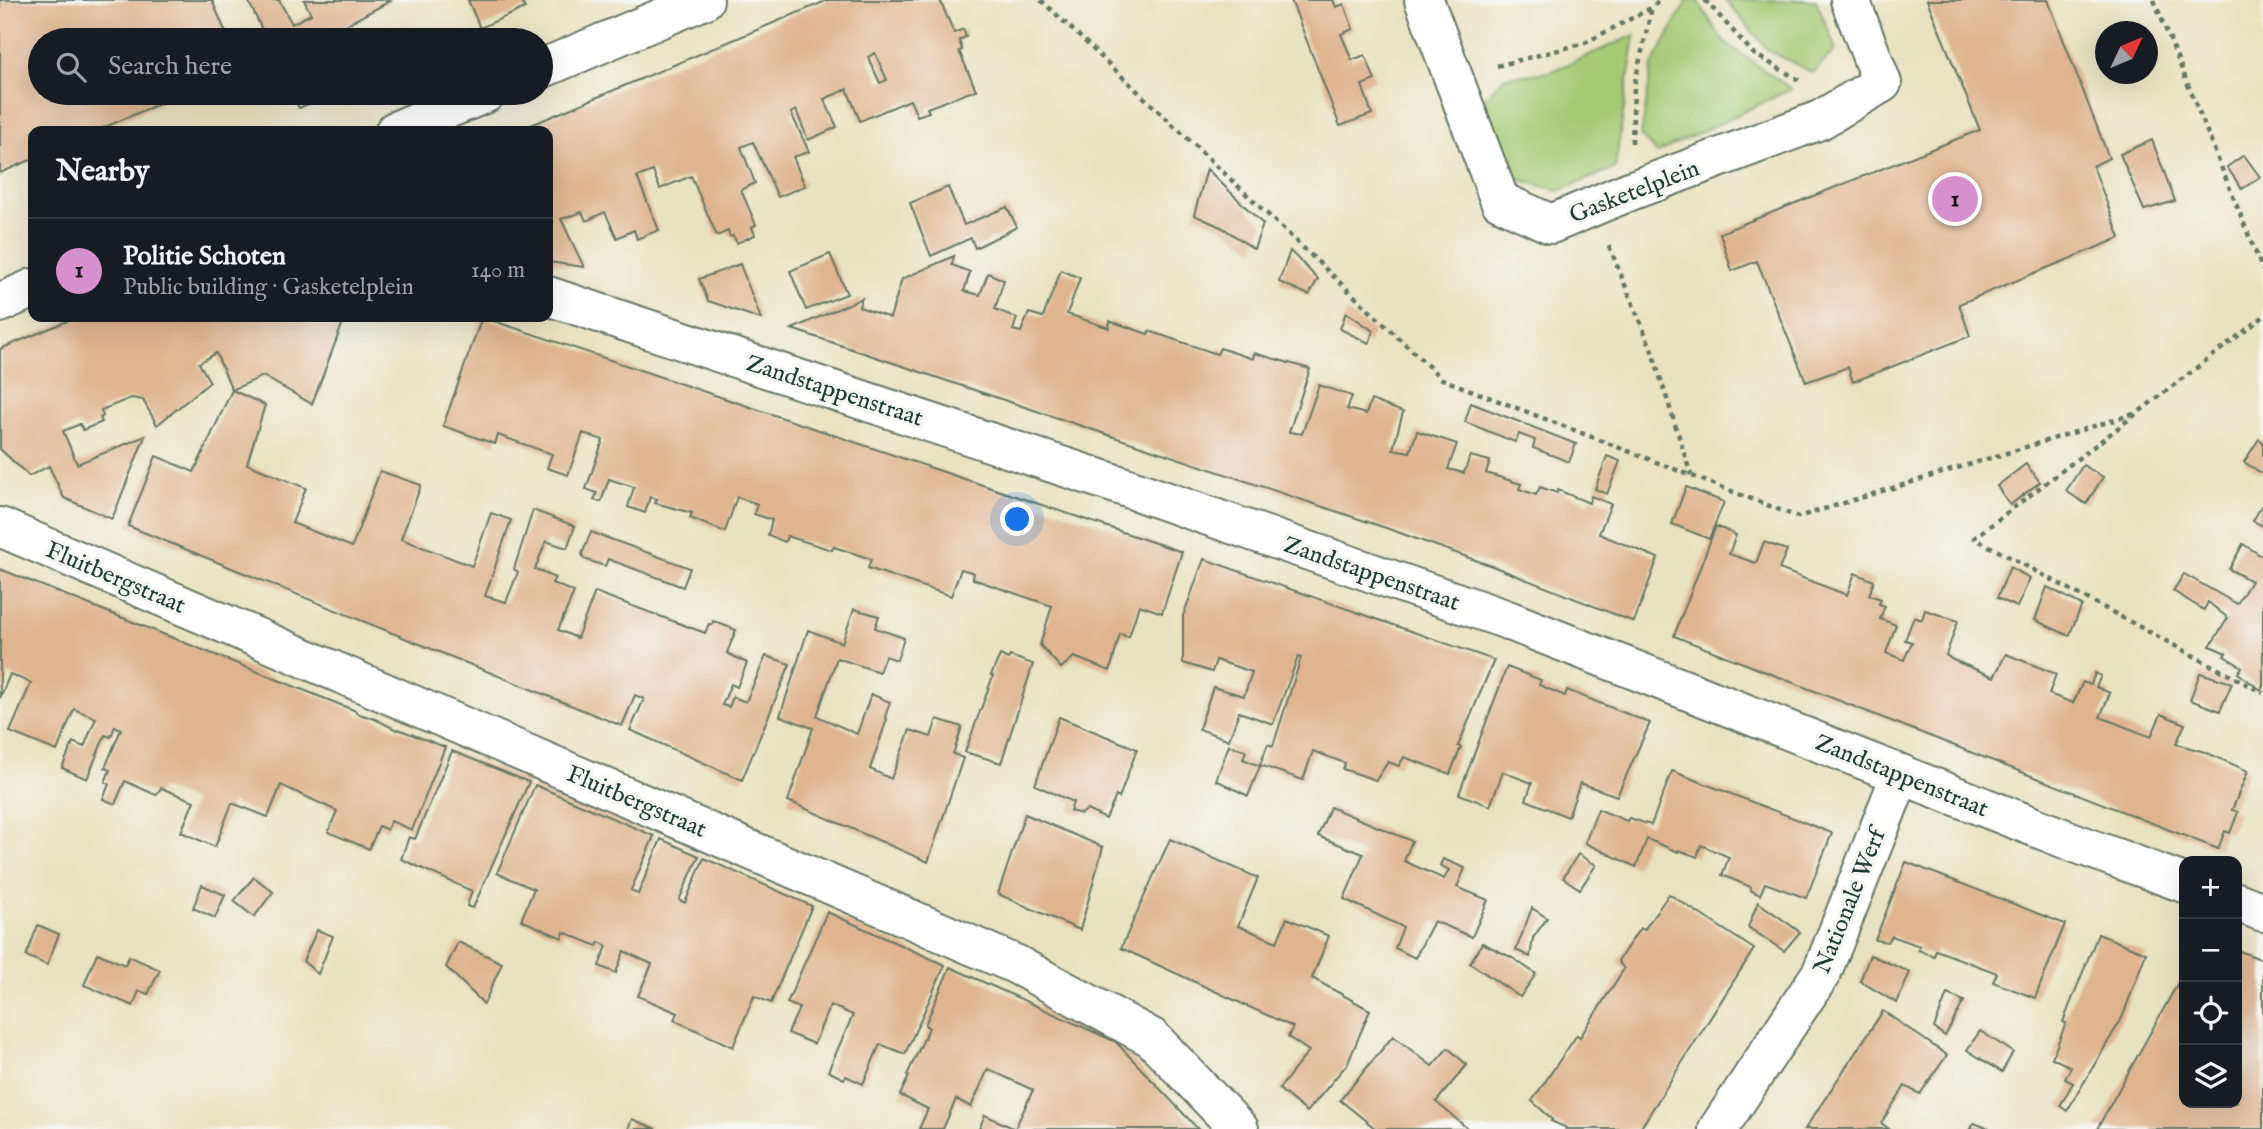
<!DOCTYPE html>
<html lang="en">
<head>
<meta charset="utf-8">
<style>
  :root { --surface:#171b24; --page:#20242c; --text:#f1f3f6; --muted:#9ea1a6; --line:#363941; --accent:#d690ce }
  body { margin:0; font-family:"IM FELL English",serif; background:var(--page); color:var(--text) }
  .controls { position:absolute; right:21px; bottom:21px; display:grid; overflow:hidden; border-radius:14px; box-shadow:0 7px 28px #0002 }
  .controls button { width:63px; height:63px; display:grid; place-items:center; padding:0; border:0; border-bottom:2px solid var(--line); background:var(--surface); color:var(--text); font:35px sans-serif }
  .compass { position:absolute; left:2095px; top:21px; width:63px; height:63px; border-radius:50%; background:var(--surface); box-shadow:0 7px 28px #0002; rotate:46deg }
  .you { position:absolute; left:1018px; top:520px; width:24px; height:24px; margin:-18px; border:5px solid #fff; border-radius:50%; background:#1a73e8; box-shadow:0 0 0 10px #1a73e833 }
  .badge { display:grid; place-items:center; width:46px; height:46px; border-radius:50%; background:var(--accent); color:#111; font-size:23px; font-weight:700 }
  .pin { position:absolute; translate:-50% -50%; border:4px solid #fff; box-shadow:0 2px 7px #0006 }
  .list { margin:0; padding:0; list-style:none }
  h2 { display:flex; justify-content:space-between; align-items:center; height:91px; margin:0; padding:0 28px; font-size:30px }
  h2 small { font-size:23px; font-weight:400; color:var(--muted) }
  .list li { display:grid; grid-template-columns:46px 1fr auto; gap:21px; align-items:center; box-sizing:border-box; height:105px; padding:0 28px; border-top:2px solid var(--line) }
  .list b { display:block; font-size:26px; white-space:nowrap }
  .list p { margin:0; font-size:23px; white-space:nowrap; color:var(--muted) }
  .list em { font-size:23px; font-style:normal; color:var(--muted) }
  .icon { flex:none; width:38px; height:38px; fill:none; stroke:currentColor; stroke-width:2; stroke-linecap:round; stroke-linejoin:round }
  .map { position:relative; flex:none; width:2263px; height:1129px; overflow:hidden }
  .search { position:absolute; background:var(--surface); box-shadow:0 7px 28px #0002; left:28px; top:28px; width:525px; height:77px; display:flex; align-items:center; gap:18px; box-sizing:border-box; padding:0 24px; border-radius:38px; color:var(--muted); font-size:26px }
  .panel { position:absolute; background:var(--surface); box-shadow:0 7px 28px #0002; left:28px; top:126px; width:525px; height:196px; border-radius:14px }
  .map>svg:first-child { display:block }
  .green { fill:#a4c973; stroke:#628354; stroke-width:2 }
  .building { fill:#dfb48e; fill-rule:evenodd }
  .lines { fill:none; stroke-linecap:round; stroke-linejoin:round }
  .minor-casing { stroke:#667765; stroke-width:42 }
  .tertiary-casing { stroke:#667765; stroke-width:42 }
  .path { stroke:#667765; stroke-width:4.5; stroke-dasharray:5 5; stroke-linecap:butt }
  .minor { stroke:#fff; stroke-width:38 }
  .tertiary { stroke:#fff; stroke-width:38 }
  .labels { text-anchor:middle; stroke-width:7; stroke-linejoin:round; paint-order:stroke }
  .street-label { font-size:24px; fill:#1f3d34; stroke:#f6f6f2 }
</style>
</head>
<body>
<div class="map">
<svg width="2263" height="1129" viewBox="0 0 2263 1129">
  <rect width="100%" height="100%" fill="#f6f6f2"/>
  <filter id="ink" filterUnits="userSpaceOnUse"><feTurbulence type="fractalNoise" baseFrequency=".0143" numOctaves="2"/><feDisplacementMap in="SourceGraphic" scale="14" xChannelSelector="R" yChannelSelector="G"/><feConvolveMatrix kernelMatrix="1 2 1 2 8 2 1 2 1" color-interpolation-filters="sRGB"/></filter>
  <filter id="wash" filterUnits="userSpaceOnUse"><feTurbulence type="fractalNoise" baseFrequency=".00686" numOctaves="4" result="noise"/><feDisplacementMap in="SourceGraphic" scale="28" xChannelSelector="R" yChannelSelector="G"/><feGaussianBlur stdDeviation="1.57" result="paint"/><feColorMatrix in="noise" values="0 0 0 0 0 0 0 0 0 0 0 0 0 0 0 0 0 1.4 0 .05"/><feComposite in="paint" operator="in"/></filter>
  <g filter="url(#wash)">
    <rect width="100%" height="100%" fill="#e9e2c0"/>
    <g class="green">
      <path d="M1687,0H1697L1724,42L1791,89L1657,153L1641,136L1652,66Z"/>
      <path d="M1725,0H1816L1836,49L1813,73L1768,50Z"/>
      <path d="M1635,35L1615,168L1559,191L1515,178L1481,101L1505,77L1550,72Z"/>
    </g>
    <g id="blocks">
      <g class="building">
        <path d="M0,0H212L229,40H40V93H184L96,131H33V159L0,173Z"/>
        <path d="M248,0H279L292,24L311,14L304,0H392L327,35L324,30L319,32L323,40H267Z"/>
        <path d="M468,0H521L525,8L480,28Z"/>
        <path d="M828,0H940L954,33L963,29L966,37L959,40L962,50L959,51L976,90L927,108L929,112L917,116L910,100L860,121L847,89L824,99L837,127L808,140L796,110L791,113L809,152L793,157L805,186L778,197L753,142L741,147L755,183L741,190L756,225L752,227L755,235L737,243L733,236L730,237L728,231L717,236L691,176L660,189L653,171L637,177L659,230L637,239L634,230L617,238L605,212L586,221L582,212L561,219L584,267L548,262V131H517ZM875,53L887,80L880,83L868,57Z"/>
        <path d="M1291,0H1333L1336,7L1344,4L1353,29L1341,34L1352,60L1365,55L1375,80L1362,85L1372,114L1340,126Z"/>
        <path d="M1927,0H2048L2109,158L2093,166L2120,238L1959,304L1970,336L1853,382L1848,367L1806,382L1757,261L1732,271L1720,233L1980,130Z"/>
        <path d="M291,93H335L299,108Z"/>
        <path d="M2152,140L2175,201L2144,210L2120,154Z"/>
        <path d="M2244,155L2260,177L2242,189L2227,167Z"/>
        <path d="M1207,169L1263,224L1254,249L1223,228L1194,215Z"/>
        <path d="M948,187L964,225L1007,207L1017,227L975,248L971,238L931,256L910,203Z"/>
        <path d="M1290,251L1318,279L1309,295L1279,282Z"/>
        <path d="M830,254L847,294L806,310L790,271Z"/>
        <path d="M954,256L952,265L970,272L964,291L980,295L988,273L1004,280L995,309L1017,318L1013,330L1021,332L1029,313L1043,317L1061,270L1080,278L1067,314L1109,328L1110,321L1148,334L1149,331L1217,354L1220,348L1253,359L1254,353L1310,369L1289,432L1302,434L1319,385L1352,396L1347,409L1366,414L1371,400L1403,412L1393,449L1410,452L1417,431L1457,444L1448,469L1464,473L1470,456L1490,461L1486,473L1521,484L1519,489L1536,495L1540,487L1557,493L1558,490L1589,503L1591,496L1611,504L1599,534L1658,558L1634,622L1492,566L1389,529L792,329L862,298L859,307L890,318L902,279Z"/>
        <path d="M740,264L761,319L708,301L699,279Z"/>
        <path d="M1346,312L1373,331L1369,343L1340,329Z"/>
        <path d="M77,317H345L312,404L263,376L232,390L216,353L199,363L210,382L157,425L143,400L131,398L101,410L103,416L100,418L102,422L83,430L80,424L63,431L77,464L145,436L112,519L64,498L49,466L29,476L0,449V349Z"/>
        <path d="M482,317L1182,552L1162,613L1139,605L1129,637L1120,634L1110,671L1074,657L1061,668L1040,645L1052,606L973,579L974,573L961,569L951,596L868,568L871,559L834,547L832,550L787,536L785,542L768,535L772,520L754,514L757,504L737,497L725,532L690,518L692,513L655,503L657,499L650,497L645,513L628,507L634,487L609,479L601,502L594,500L597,493L586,489L603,440L583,433L568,475L547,468L552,454L498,435L495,444L443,426Z"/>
        <path d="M232,390L265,405L247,464L306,488L292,523L352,547L380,471L421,485L401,539L472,566L491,513L511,520L485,596L506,602L518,572L514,569L533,510L575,526L567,548L546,541L535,569L555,578L552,583L574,592L558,630L577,638L595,592L705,633L709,624L712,625L713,621L736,630L727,653L747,663L737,687L731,684L722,705L729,707L733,697L746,702L766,656L790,664L742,780L630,730L644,699L635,695L622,726L128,526L156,456L194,472Z"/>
        <path d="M1471,403L1576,444L1569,462L1533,448L1535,440L1519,434L1515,442L1465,422Z"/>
        <path d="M2259,439L2263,442V474L2244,462Z"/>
        <path d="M1607,456L1620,461L1607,494L1595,489Z"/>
        <path d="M2026,464L2040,482L2010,505L1997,486Z"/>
        <path d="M2083,465L2103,477L2086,504L2066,491Z"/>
        <path d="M1686,487L1724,502L1709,539L1672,524Z"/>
        <path d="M2263,503V526L2253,521Z"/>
        <path d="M1716,526L1736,535L1729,554L1756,563L1764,542L1787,550L1779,569L1847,595L1855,573L1874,581L1869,595L1881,599L1879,604L1885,606L1880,619L1896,625L1886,653L1904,660L1912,642L1905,640L1914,617L1922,620L1925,610L1958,621L1946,655L1953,660L1994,677L2006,654L2056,674L2049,694L2073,703L2083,682L2091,685L2095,673L2101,676L2096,687L2110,693L2100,717L2151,737L2161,714L2185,724L2176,744L2205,752L2248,771L2232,810L2238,812L2230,833L2225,831L2218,849L1674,636Z"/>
        <path d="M591,532L690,568L683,587L608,559L605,566L584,559L582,554Z"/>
        <path d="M2243,544L2263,557V686L2261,690L2238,673L2242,667L2224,656L2226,653L2210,646L2228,618L2208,602L2204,610L2173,591L2184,574L2237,604L2251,581L2229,569Z"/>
        <path d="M1204,559L1494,660L1458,746L1461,747L1450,774L1404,757L1399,766L1388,762L1376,780L1343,769L1345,763L1313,751L1303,780L1260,765L1268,744L1273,746L1301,658L1298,657L1273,724L1239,712L1229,740L1199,729L1213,687L1244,696L1252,672L1216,660L1212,672L1183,663V616Z"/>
        <path d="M2010,567L2030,578L2017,607L1997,598Z"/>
        <path d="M0,569L356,711V713L375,719L397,730L398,729L445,747L412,830L391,821L387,830L379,826L369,849L328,832L337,811L281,785L268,817L232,803L215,847L181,832L194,801L161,788L156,795L125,781L115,804L103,799L109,784L105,782L110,770L105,768L121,729L115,726L111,737L105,735L87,779L62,768L73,742L84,747L96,718L74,709L57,751L10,732L31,683L10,674L0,698Z"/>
        <path d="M2047,587L2082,605L2069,636L2035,620Z"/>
        <path d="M854,609L879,616L875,628L904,638L897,660L885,656L879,672L837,658L817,716L857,734L871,694L890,702L885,717L887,719L870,769L891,779L910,730L931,737L937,719L962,727L953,754L963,758L928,862L788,801L813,728L780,716L808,630L842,643Z"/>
        <path d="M1000,655L1008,659L1010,656L1033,664L1001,763L965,752L993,676L991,675Z"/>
        <path d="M1507,667L1541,680L1539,685L1565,696L1567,690L1650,723L1617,796L1580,783L1568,817L1526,800L1532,783L1503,772L1490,806L1459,794Z"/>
        <path d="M2200,673L2232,683L2220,711L2190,700Z"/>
        <path d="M1059,717L1137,749L1119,798L1116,796L1106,819L1087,810L1081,814L1070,811L1073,802L1035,785Z"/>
        <path d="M1229,745L1246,751L1243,759L1260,766L1248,796L1216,780Z"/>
        <path d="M452,751L529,782L473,908L467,906L472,891L401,859L409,837L415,839Z"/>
        <path d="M1672,771L1832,833L1806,898L1765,883L1760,895L1750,890L1751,887L1722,875L1729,857L1701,845L1697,857L1679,850L1678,852L1647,839L1636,867L1585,843L1598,809L1627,821L1629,818L1651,825Z"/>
        <path d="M535,785L654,836L631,890L638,894L661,839L699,856L679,900L685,903L704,858L812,906L771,1003L754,996L733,1047L674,1020L678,1013L638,996L652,964L624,951L616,973L599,966L607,946L599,942L597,946L564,932L562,938L521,920L534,889L497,873Z"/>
        <path d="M1330,807L1412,841L1404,861L1444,879L1449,870L1440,865L1443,859L1465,868L1457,887L1488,900L1472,937L1434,921L1415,958L1395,948L1403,927L1344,899L1363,854L1318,836Z"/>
        <path d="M1025,814L1103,847L1080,930L998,894Z"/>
        <path d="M1170,839L1258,878L1238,926L1277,942L1287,918L1329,936L1312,978L1370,1010L1348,1063L1307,1112L1279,1089L1309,1051L1288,1037L1293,1027L1121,948Z"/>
        <path d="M1578,854L1596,865L1580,889L1563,878Z"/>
        <path d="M1906,862L2065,924L2035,998L1993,982L1997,973L1936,950L1934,956L1918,950L1920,946L1892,936L1888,942L1875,940Z"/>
        <path d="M254,877L273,892L254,917L234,901Z"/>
        <path d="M202,885L225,895L215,918L193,908Z"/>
        <path d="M1669,894L1754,949L1640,1129H1566L1567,1128L1551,1121L1552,1119L1532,1101L1577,1035L1580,1037L1624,969L1618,961L1640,928L1644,930Z"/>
        <path d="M1758,902L1800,932L1784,951L1748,927Z"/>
        <path d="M1532,908L1547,918L1533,938L1530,957L1516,950Z"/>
        <path d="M827,912L945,965L905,1054L880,1044L863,1084L846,1076L844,1079L828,1071L853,1015L830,1005L814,1044L788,1033L799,1008L787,1003Z"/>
        <path d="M38,925L59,934L47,965L26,956Z"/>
        <path d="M317,930L333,936L318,974L303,961Z"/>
        <path d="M2098,934L2146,953L2122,1018L2067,1111L2060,1106L2073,1083L2065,1079L2071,1067L2052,1058L2066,1023L2063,1022Z"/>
        <path d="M458,942L502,963L484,1004L446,967Z"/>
        <path d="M1482,943L1511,957L1536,974L1520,997L1470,963Z"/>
        <path d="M2237,950L2263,960V1129H2097L2184,972V1103H2237Z"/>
        <path d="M97,953L125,965L129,956L160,970L148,994L139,991L133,1006L84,985Z"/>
        <path d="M1870,955L1910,972L1897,1003L1860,981Z"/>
        <path d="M950,967L1116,1042L1198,1129H979L985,1115L1015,1129L1033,1090L988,1069L971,1107L956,1099L943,1129H919L928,1109L900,1095L909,1076L907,1075L929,1028L925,1025Z"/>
        <path d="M1947,994L1964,1001L1945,1036L1934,1028Z"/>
        <path d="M1883,1011L1947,1055L1920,1094L1905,1086L1881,1123L1889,1129H1805Z"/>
        <path d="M1980,1031L2013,1052L2002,1072L1967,1050Z"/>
        <path d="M1393,1036L1432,1066L1448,1048L1467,1065L1436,1102L1468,1129H1376L1340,1100Z"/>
        <path d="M632,1119L656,1129H628Z"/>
        <path d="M1974,1123L1990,1129H1970Z"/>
      </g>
    </g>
  </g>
  <g filter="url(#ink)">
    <use href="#blocks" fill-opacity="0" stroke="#667765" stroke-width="2"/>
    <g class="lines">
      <defs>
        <g id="minor">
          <path d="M1424,0L1500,201L1551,224L1630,191L1820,120L1882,83L1850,0"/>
          <path d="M548,296L1122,486L1505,619L2078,844L2184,883"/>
          <path d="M0,527L1015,964L1152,1038L1239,1129"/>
          <path d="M2237,902L2263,912"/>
          <path d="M1718,1129L1822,972L1901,774"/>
        </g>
        <g id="tertiary">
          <path d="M541,69L704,0"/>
          <path d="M395,131L486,93"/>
          <path d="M0,303L33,288"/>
        </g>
      </defs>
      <use href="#minor" class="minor-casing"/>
      <use href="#tertiary" class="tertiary-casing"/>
      <g class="path">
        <path d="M1041,0L1442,379L1798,517L2137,413"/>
        <path d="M1705,0L1754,54L1799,80"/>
        <path d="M2154,0L2263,271"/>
        <path d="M1497,66L1585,43L1653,7L1660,0"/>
        <path d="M1632,143L1634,86L1652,7"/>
        <path d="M1609,246L1651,348L1691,475"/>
        <path d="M2263,317L1974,538L2263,693"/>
      </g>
      <use href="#minor" class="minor"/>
      <use href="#tertiary" class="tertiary"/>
    </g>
  </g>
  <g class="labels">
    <g class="street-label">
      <text transform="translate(1634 191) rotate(-21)" y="8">Gasketelplein</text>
      <text transform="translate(835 390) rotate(18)" y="8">Zandstappenstraat</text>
      <text transform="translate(1372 573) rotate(19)" y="8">Zandstappenstraat</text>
      <text transform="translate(116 577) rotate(23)" y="8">Fluitbergstraat</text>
      <text transform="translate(1902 775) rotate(22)" y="8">Zandstappenstraat</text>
      <text transform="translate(637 801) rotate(23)" y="8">Fluitbergstraat</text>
      <text transform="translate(1849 901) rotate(-68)" y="8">Nationale Werf</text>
    </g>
  </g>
</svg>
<div class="controls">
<button>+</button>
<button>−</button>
<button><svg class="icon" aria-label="locate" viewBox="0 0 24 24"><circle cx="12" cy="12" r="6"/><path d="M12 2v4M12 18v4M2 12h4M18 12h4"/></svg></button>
<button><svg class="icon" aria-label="layers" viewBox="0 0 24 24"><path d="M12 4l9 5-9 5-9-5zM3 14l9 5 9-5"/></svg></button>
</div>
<svg class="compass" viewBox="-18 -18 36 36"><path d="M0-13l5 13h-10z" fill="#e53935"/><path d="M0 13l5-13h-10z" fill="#9ea1a6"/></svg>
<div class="you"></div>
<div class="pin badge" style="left:1955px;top:199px">1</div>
<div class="search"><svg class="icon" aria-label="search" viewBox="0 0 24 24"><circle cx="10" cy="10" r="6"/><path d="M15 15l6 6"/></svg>Search here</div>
<section class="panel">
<h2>Nearby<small></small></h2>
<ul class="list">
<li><span class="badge">1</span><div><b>Politie Schoten</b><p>Public building · Gasketelplein</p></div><em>140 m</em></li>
</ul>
</section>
</div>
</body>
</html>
